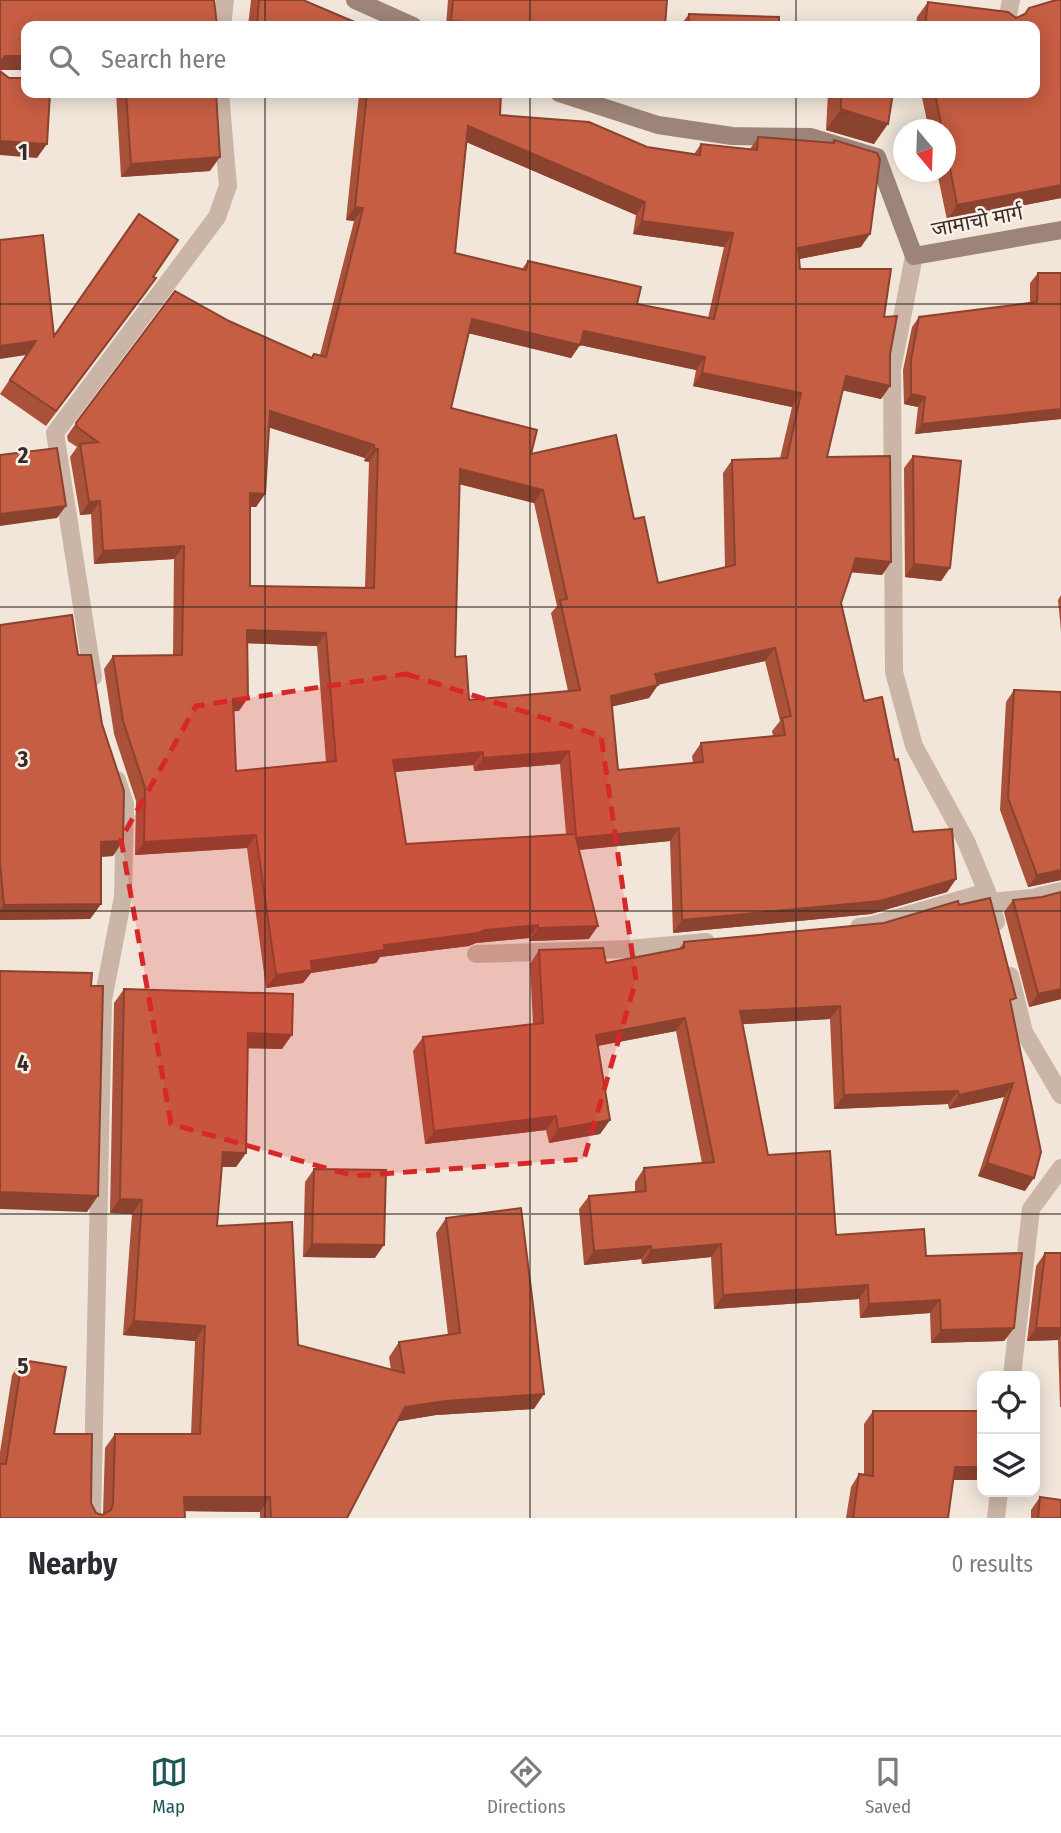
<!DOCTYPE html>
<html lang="en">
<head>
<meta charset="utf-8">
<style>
  :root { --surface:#fff; --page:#f7f7f7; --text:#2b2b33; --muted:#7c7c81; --line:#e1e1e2; --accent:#1c5657 }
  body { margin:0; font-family:"Fira Sans Condensed","Noto Sans Devanagari",sans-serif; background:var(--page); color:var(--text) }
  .controls { position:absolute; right:21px; bottom:21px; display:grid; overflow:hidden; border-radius:14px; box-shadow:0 4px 18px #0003 }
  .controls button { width:63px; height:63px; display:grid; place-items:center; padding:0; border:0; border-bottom:2px solid var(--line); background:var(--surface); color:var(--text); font:35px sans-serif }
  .compass { position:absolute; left:893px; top:119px; width:63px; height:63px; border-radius:50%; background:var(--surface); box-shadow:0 4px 18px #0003; rotate:161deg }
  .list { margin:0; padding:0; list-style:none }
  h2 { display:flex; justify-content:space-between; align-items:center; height:91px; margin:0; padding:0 28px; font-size:30px }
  h2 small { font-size:23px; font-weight:400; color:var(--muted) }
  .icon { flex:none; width:38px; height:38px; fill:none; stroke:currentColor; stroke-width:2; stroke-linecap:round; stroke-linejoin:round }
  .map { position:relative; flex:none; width:1061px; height:1518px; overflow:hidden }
  .search { position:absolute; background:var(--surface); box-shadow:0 4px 18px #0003; left:21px; right:21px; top:21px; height:77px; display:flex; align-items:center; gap:18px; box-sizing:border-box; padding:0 24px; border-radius:14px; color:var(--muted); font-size:26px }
  .sheet { height:217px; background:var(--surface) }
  nav { display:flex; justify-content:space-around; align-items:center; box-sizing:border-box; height:98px; border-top:2px solid var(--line); background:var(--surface); font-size:19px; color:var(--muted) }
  nav a { display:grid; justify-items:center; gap:4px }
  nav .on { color:var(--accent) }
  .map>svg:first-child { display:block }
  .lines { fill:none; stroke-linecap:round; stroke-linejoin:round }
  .street { stroke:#cab5a6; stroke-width:18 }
  .secondary { stroke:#9d8478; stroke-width:18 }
  .wall { fill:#aa513a; fill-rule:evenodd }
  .shaded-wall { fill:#8b422f }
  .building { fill:#c65e43; stroke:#8b422f; stroke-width:2; fill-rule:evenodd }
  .marked { fill:#d62828; fill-opacity:0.2; stroke:#d62828; stroke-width:5; stroke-dasharray:14 9; stroke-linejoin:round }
  .grid { fill:none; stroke:#362b27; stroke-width:2; stroke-opacity:0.55 }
  .labels { text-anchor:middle; stroke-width:5; stroke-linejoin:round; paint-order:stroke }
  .street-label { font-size:21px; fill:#362b27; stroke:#f9f0e7 }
  .grid-label { font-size:23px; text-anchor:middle; font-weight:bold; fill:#362b27; stroke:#f9f0e7; stroke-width:5; stroke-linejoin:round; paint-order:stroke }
</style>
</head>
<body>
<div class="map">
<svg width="1061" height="1518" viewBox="0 0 1061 1518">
  <rect width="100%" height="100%" fill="#f2e6da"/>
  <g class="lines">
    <g class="street">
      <path d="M1007,21L1011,0"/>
      <path d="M222,26L225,0"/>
      <path d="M914,256L892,369L894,672L914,746L966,841L987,892L996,922"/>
      <path d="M93,677L55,433L217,217L228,186L220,93"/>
      <path d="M991,902L1032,898L1061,891"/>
      <path d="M859,927L873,925L987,892"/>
      <path d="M476,954L629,949L706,942"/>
      <path d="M1010,976L1024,1032L1061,1095"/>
      <path d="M1012,1376L1031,1209L1061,1168"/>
      <path d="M92,1518L103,1000L123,897L125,804L117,780"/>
      <path d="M996,1518L999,1492"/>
    </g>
    <g class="secondary">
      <path d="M355,0L413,26"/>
      <path d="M559,93L658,125L732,136L811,137L877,157L914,256L1061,230"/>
    </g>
  </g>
  <g class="wall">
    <path d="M251,0H303L364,26H248Z"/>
    <path d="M448,0H667L665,26H446Z"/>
    <path d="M1061,0V198L947,220L937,172H946V130H929L921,93H1035V26H916L917,17L928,2L1016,18L1023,15L1029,8Z"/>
    <path d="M689,14L779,23L796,26H680Z"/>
    <path d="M116,93H216L210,171L121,177Z"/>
    <path d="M353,93H501L500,115L647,147L694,154L701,144L750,149L758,137L832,143L834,140L861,247L799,259L800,269L884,317L890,354V386L881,399L842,390L827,457L891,562L882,575L852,572L841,603L864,701L895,760L913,832L956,879L947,892L871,914L673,933L670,841L579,850L589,939L529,941V938L476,943L469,946L380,957L376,963L311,973L303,983L266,988L247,848L135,855L136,801L114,734L104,669L113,656L173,655L174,559L94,564L91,514L80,515L70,457L77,447L68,441L67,436L76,423L229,321L311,358L314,354L320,355L354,221L346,220L359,95ZM467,142L636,215L633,234L724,247L708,318L637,304L528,261L522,269L455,253ZM469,333L571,358L580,345L696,370L693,386L792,407L780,458L732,460L723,473L725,568L658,583L634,519L531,454L451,408ZM269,427L365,458L364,461L369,462L365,588L250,586V507H256L265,494ZM459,484L534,503L557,606L551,613L568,691L469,700L455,657ZM248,643L317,646L326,762L236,771L233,711H239ZM765,661L780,721L772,731L773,736L701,743L692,756L693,763L618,770L612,706L649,698L658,685ZM560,764L566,834L406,844L395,772L473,765L474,771Z"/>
    <path d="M828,93H893L874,144L826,130Z"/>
    <path d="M1038,273H1061V419L915,434L918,407L904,404L903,370L912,327L919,317L1030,303V283Z"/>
    <path d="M153,277L156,278L146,293L46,426L0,394L26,355L54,336Z"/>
    <path d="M913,456L950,568L941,581L905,577L904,468Z"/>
    <path d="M1061,595V631L1058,600Z"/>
    <path d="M0,625L78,655L113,856L101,857V904L90,919L0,920Z"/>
    <path d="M1014,690L1061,692V880L1028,887L1000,810L1006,702Z"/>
    <path d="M1042,897L1061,999L1029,1007L1004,912L1013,900Z"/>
    <path d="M959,905L1011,1006L1025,1191L978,1176L1004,1097L949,1109L948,1104L834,1109L830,1019L742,1024L768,1155L836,1235L926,1256L1014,1328L1004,1341L931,1343L930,1313L860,1318L859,1299L714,1309L711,1257L642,1264L641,1259L584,1265L579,1209L589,1196L635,1192V1182L644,1168L702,1163L676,1031L598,1046L610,1120L600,1134L549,1143L546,1130L425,1144L413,1051L423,1037L533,1024L530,964L539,950L606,963L679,949L684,942L884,923Z"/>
    <path d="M124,989L282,1049L248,1048L246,1153L236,1167H222L217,1226L298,1345L391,1370L389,1357L399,1342L448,1335L436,1233L446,1218L534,1409L436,1415L398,1421L347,1518H260V1512L185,1511V1518H0V1452L12,1375L22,1360L54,1434L96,1513L103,1514L105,1448L115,1434H191L195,1341L123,1335L132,1214L110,1213L114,1003Z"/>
    <path d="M314,1169L375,1258L303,1257L305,1182Z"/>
    <path d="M1045,1253H1061V1407H1060L1058,1340L1027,1341L1036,1266Z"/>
    <path d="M873,1411H982V1480H953L948,1518H846L851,1487L859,1474L864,1475V1424Z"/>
    <path d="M1040,1497L1061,1518H1031V1510Z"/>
  </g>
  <g class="shaded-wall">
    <path d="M451,21L517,26H447Z"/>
    <path d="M5,56H26V70H0V61Z"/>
    <path d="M841,109L888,124L874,144L826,130Z"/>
    <path d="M468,126L645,202L636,215L459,139Z"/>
    <path d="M0,141L47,144L37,158L0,155Z"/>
    <path d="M220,157L210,171L121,177L131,164Z"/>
    <path d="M1061,185V198L947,220L957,205Z"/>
    <path d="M355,207L363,208L354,221L346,220Z"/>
    <path d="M642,221L733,233L724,247L633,234Z"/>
    <path d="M870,234L861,247L789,261L798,248Z"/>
    <path d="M472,319L584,331L705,357L696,370L580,345L571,358L463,332Z"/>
    <path d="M36,341L26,355L0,359V346Z"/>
    <path d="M702,373L801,393L792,407L693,386Z"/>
    <path d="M846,376L890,386L881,399L837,389Z"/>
    <path d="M911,394L925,397L918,407L904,404Z"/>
    <path d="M1061,409V419L915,434L922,424Z"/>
    <path d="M270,411L374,445L365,458L261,425Z"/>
    <path d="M374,448L378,449L369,462L364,461Z"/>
    <path d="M460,469L543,490L534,503L451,482Z"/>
    <path d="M250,493L265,494L256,507L241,506Z"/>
    <path d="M100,501L91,514L80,515L89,502Z"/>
    <path d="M66,506L57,518L0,526V514Z"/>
    <path d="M184,546L174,559L94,564L103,551Z"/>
    <path d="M856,558L891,562L882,575L847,572Z"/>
    <path d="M914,564L950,568L941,581L905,577Z"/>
    <path d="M247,630L326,633L317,646L238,643Z"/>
    <path d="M775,648L765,661L646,687L655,674Z"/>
    <path d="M658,685L649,698L602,709L611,696Z"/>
    <path d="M248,698L239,711L224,712L233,699Z"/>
    <path d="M569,751L560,764L474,771L483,758Z"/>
    <path d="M483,752L473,765L384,773L393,760Z"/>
    <path d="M679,828L670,841L567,851L576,838Z"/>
    <path d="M256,835L247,848L135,855L144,842Z"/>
    <path d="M123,841L113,856L90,857L101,842Z"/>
    <path d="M1061,870V880L1028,887L1037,875Z"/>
    <path d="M956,879L947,892L871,914L673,933L682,920Z"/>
    <path d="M101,904L90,919L0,920V910L4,905Z"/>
    <path d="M538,925L529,938L476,943L469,946L380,957L376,963L311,973L303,983L266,988L276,975L311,961L384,945L485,930Z"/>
    <path d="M598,926L589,939L529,941L538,928Z"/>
    <path d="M1061,989V999L1029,1007L1038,994Z"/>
    <path d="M840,1006L830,1019L730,1025L740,1011Z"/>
    <path d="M685,1018L676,1031L586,1048L596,1035Z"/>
    <path d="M248,1033L292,1035L282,1049L238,1048Z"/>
    <path d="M1013,1083L1004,1097L949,1109L959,1095Z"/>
    <path d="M958,1091L948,1104L834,1109L844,1095Z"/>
    <path d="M556,1116L546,1130L425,1144L434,1131Z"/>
    <path d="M610,1120L600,1134L549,1143L558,1129Z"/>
    <path d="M223,1152L246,1153L236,1167H213Z"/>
    <path d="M987,1163L1034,1178L1025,1191L978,1176Z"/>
    <path d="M0,1192L98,1196L87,1212L0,1209Z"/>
    <path d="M120,1199L142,1200L132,1214L110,1213Z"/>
    <path d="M312,1244L384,1245L375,1258L303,1257Z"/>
    <path d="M721,1244L711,1257L642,1264L651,1250Z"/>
    <path d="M651,1246L641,1259L584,1265L594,1251Z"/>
    <path d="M868,1285L859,1299L714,1309L723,1295Z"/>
    <path d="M940,1300L930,1313L860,1318L869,1304Z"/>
    <path d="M134,1321L205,1326L195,1341L123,1335Z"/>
    <path d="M1014,1328L1004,1341L931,1343L941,1330Z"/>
    <path d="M1036,1328H1061V1335L1058,1340L1027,1341Z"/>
    <path d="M544,1394L534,1409L436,1415L395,1422L405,1407L446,1401Z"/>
    <path d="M955,1467H982V1480H946Z"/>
    <path d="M184,1497H270L260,1512L174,1511Z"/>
  </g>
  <g class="building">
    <path d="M0,0H214L217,26H26V56H5L0,61Z"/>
    <path d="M259,0H303L364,26H257Z"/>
    <path d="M453,0H667L665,26H517L451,21Z"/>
    <path d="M1056,0H1061V185L957,205L946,147V130H942L935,93H1035V26H925L928,2L1008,12L1016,18L1025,14L1029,8Z"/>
    <path d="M689,14L779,17V23L796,26H688Z"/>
    <path d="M0,71L9,78H26V93H50L47,144L0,141Z"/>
    <path d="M126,93H216L220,157L131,164Z"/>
    <path d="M367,93H501L500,115L589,122L647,147L700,155L701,144L757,150L758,137L834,143V140L877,153L880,159L870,234L798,248L800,269H891L884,317L897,316L890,354V386L846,376L827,457L890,456L891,562L856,558L841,603L864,701L882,697L895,760L898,759L913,832L952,829L956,879L880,901L682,920L679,828L576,838L598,926L538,928V925L485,930L478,933L384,945L385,950L311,961L312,970L276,975L256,835L144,842L145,788L123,721L113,656L182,655L184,546L103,551L100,501L89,502L80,444L98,442L77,427L76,423L175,291L229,321L312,358L314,354L326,357L363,208L355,207ZM468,126L645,202L642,221L733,233L714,319L637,304L641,287L528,261L526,270L455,253ZM472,319L580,345L584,331L705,357L702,373L801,393L787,458L732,460L735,565L658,583L644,517L634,519L616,435L531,454L537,430L451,408ZM270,411L374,445V448L378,449L374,588L250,586V493L265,494ZM460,469L543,490L567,599L560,600L580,690L469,700L466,656L455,657ZM247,630L326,633L336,761L236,771L233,699L248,698ZM775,648L791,716L782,718L785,735L701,743L703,762L618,770L611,696L658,685L655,674ZM569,751L576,836L575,834L406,844L393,760L483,752V758Z"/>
    <path d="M841,93H893L888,124L841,109Z"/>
    <path d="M139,214L178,240L153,277L156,278L56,411L10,380L36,341L0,346V240L43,235L54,336Z"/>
    <path d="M1038,273H1061V409L922,424L925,397L911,394V360L919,317L1037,302Z"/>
    <path d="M57,448L66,506L0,514V455Z"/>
    <path d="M913,456L961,461L950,568L914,564Z"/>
    <path d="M72,615L78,655H91L102,724L124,791L123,841L101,842V904L4,905L0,862V625Z"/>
    <path d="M1014,690L1061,692V870L1037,875L1008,798Z"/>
    <path d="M1061,892V989L1038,994L1013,900L1042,897Z"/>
    <path d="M990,898L1016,998L1010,1000L1041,1152L1034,1178L987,1163L1013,1083L959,1095L958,1091L844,1095L840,1006L740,1011L768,1155L830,1151L836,1235L924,1229L926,1256L1022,1253L1014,1328L941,1330L940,1300L869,1304L868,1285L723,1295L721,1244L651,1250V1246L594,1251L589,1196L646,1191L644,1168L714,1162L685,1018L596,1035L610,1120L558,1129L556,1116L434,1131L423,1037L543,1023L539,950L603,948L606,963L684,948V942L884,923L958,901L959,905Z"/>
    <path d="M0,971L92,973L91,986H103L98,1196L0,1192Z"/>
    <path d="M124,989L293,994L292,1035L248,1033L246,1153L223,1152L217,1226L292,1222L298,1345L404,1373L399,1342L460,1333L446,1218L521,1208L544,1394L446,1401L405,1407L347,1518H271L270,1497H184L185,1518H0V1464H6L22,1360L66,1367L54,1434H92L91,1503L96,1513L102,1515L111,1510L113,1504L115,1434H200L205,1326L134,1321L142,1200L120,1199Z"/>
    <path d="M314,1169L386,1170L384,1245L312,1244Z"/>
    <path d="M1045,1253H1061V1328H1036Z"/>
    <path d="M873,1411H982V1467H955L948,1518H853L859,1474L873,1476Z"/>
    <path d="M1040,1497L1061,1500V1518H1038Z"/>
  </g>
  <path class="marked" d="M406,674L601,736L636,980L584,1159L354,1176L171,1124L121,839L196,706Z"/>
  <path class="grid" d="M265,0V26M530,0V26M796,0V26M265,93V1518M530,93V1518M796,93V1518M0,304H1061M0,607H1061M0,911H1061M0,1214H1061"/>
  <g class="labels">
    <g class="street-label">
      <text transform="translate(977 221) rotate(-11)" y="7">जामाचो मार्ग</text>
    </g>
  </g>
  <g class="grid-label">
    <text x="23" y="160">1</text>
    <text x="23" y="463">2</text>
    <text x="23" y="767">3</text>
    <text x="23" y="1071">4</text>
    <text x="23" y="1374">5</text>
  </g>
</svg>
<div class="controls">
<button><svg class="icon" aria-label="locate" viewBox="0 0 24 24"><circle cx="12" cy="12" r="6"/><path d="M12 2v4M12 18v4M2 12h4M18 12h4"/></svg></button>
<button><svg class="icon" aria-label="layers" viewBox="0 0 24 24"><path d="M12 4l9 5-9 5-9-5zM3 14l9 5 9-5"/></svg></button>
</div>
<svg class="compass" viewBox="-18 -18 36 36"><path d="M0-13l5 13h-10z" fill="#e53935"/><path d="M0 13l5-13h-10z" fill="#7c7c81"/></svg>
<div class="search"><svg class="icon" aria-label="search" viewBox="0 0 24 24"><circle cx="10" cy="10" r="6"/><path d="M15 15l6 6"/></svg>Search here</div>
</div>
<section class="sheet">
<h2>Nearby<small>0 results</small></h2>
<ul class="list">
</ul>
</section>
<nav>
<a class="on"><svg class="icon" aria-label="map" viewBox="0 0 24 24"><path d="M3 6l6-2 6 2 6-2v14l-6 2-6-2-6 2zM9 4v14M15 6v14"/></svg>Map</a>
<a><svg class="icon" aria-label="directions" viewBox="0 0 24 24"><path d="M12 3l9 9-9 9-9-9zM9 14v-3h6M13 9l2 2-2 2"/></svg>Directions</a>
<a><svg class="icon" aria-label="saved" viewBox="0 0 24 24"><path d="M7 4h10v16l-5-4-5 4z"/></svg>Saved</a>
</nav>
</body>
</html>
